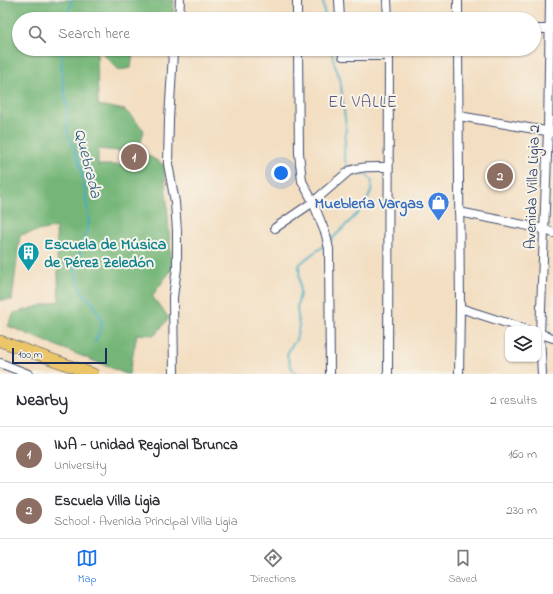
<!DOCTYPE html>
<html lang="en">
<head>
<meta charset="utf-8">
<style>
  :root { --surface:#fff; --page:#f2f2f3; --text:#2b2b33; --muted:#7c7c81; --line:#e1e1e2; --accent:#1a73e8 }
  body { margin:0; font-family:"Indie Flower",sans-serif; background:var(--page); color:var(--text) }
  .controls { position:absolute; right:12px; bottom:12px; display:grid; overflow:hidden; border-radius:8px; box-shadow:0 1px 3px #0004 }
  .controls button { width:36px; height:36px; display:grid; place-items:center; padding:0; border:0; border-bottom:1px solid var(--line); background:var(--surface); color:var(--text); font:20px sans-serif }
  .scale { position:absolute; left:12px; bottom:10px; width:95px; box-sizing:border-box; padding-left:4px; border:2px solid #1b2f5e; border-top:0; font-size:11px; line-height:14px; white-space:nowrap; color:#1b2f5e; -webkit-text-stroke:3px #f7f3e8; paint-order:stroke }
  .you { position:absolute; left:281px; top:173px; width:14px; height:14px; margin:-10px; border:3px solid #fff; border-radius:50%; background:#1a73e8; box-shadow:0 0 0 6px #1a73e833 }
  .badge { display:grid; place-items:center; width:26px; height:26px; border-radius:50%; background:var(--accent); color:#fff; font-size:13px; font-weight:700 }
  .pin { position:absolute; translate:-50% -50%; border:2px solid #fff; box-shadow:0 1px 4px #0006 }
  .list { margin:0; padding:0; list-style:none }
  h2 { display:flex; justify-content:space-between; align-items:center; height:52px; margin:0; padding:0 16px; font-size:17px }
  h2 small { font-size:13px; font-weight:400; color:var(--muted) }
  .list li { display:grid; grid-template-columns:26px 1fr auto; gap:12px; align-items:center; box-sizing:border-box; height:56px; padding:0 16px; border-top:1px solid var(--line) }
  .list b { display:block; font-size:15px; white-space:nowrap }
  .list p { margin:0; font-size:13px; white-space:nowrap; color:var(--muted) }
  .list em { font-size:13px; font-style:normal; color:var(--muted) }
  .icon { flex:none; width:22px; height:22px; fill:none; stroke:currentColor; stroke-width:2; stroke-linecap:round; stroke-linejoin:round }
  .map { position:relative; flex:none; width:553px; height:374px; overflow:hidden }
  .search { position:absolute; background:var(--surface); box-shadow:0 1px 3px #0004; left:12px; right:12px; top:12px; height:44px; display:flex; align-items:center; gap:10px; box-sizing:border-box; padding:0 14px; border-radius:22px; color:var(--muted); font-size:15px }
  .sheet { height:164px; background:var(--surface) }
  nav { display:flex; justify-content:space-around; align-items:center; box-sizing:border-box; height:56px; border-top:1px solid var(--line); background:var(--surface); font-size:11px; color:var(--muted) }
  nav a { display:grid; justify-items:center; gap:2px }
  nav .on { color:var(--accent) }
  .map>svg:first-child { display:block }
  .forest { fill:#74b678; stroke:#48726b }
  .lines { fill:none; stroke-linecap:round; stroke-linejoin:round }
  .stream { stroke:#42aac1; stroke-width:2 }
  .minor-casing { stroke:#3b496d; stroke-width:10 }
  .highway-casing { stroke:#3b496d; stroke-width:12 }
  .minor { stroke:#fff; stroke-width:8 }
  .highway { stroke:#edc569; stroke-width:11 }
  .labels { text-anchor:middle; stroke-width:4; stroke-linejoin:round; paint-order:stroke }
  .street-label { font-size:16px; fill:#1b2f5e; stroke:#f7f3e8 }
  .shop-label { font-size:16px; font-weight:bold; fill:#366cbe; stroke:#f7f3e8; text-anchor:end }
  .culture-label { font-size:16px; font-weight:bold; fill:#0d838f; stroke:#f7f3e8; text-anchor:start }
  .neighbourhood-label { font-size:17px; letter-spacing:1px; fill:#5f547a; stroke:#f7f3e8 }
  .water-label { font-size:17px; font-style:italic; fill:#295a81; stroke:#f7f3e8 }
</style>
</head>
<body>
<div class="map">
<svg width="553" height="374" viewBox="0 0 553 374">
  <rect width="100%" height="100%" fill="#f7f3e8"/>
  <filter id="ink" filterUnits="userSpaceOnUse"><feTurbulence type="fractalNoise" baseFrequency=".025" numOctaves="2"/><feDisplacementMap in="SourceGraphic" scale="8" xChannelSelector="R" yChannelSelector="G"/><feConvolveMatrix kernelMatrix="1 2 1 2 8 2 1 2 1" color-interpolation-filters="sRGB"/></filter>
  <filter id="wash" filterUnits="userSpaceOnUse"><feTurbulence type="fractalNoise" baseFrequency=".012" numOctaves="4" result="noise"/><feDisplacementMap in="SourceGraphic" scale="16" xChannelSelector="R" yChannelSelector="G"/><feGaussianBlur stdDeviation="0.9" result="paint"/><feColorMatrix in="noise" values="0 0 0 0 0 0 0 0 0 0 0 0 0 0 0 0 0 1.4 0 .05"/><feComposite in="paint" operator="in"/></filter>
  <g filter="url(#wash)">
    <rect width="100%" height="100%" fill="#f3dec1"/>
    <g class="forest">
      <path d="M0,0H174L173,19H19V49H97L98,105L125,110L144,130L138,153L98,149V165H136L144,153L164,165L172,269L152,296L169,318L155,335L137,334L129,374H126L8,326L14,313L59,301L56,227L20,235L12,300H0Z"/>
      <path d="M98,49H154L133,51L131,68L119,70Z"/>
    </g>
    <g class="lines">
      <g class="stream">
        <path d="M323,0L325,19"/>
        <path d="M66,19L72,0"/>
        <path d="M61,49L62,77L67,107V132L74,147L83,176L89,222L75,271L80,289L95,306L103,323L95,342"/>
        <path d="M331,49L335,66L340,78L346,127L344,154L345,159L347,166"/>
        <path d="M330,241L365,206L371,191L372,181L367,175H356L353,173"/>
        <path d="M296,374L291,367L287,355L290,348L296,340L299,326L297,307L300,294L299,265L308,257L325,245"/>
      </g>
    </g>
  </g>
  <g filter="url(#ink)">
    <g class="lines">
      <defs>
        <g id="minor">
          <path d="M339,0L340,19"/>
          <path d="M387,0L388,19"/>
          <path d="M458,0V19"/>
          <path d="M179,19L180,0"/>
          <path d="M297,19V0"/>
          <path d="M534,29H553"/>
          <path d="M174,49L173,53L169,119L168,164L175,202L177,231V268L173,297L174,374"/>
          <path d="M298,49L299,153L302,181L313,202L326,235L329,249L330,374"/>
          <path d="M342,49L343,56H389"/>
          <path d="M458,49L460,308L459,374"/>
          <path d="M459,116L552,132"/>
          <path d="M459,212L544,229L553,233"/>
          <path d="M275,228L313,202L349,171C362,166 375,167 388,167"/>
          <path d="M460,308L525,329"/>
          <path d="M538,333L553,338"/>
          <path d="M0,363L28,374"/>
          <path d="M388,374L389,49"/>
          <path d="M542,374L540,334L548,131L550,0"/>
        </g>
        <path id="highway" d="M0,341L93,374"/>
      </defs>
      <use href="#minor" class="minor-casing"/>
      <use href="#highway" class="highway-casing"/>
      <use href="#minor" class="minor"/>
      <use href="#highway" class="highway"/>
    </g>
  </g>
  <defs>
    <symbol id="shop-pin" viewBox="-11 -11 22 30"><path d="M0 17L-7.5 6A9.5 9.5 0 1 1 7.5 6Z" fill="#3f7fe0" stroke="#f7f3e8"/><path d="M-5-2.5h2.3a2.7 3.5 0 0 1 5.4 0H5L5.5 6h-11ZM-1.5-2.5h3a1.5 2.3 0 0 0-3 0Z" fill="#fff"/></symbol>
    <symbol id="building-pin" viewBox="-11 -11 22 30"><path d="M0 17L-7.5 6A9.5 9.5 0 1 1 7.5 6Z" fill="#0f9aa8" stroke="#f7f3e8"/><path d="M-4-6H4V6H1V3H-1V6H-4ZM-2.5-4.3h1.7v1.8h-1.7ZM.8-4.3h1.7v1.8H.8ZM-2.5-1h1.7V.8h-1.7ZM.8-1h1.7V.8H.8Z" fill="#fff"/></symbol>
  </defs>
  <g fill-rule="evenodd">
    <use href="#shop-pin" x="426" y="190" width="25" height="34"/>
    <use href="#building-pin" x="16" y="240" width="25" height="34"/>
  </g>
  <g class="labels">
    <g class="street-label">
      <text transform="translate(531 187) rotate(-88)" y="6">Avenida Villa Ligia 2</text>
    </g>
    <g class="shop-label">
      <text x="424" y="208">Mueblería Vargas</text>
    </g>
    <g class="culture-label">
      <text x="44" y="249">Escuela de Música<tspan x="44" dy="18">de Pérez Zeledón</tspan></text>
    </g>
    <g class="neighbourhood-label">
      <text x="363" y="107">EL VALLE</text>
    </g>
    <g class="water-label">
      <text transform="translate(89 163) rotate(76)" y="6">Quebrada</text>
    </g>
  </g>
</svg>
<div class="controls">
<button><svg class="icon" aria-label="layers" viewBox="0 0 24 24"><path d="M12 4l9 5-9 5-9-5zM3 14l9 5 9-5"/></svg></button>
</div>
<div class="scale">100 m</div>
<div class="you"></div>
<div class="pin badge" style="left:134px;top:157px;background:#8d6e63">1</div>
<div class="pin badge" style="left:500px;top:176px;background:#8d6e63">2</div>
<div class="search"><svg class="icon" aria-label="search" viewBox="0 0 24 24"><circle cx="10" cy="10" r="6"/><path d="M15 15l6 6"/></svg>Search here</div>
</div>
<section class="sheet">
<h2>Nearby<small>2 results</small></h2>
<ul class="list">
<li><span class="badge" style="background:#8d6e63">1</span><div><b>INA - Unidad Regional Brunca</b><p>University</p></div><em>160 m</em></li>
<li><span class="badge" style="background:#8d6e63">2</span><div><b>Escuela Villa Ligia</b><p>School · Avenida Principal Villa Ligia</p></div><em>230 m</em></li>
</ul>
</section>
<nav>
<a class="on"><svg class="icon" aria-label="map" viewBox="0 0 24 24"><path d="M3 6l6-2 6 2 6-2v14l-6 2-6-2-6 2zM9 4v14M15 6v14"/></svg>Map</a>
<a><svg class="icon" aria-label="directions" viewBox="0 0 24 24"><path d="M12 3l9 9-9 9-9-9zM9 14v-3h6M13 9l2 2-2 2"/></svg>Directions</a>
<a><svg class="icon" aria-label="saved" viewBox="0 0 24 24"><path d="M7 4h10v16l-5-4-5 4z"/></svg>Saved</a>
</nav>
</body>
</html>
